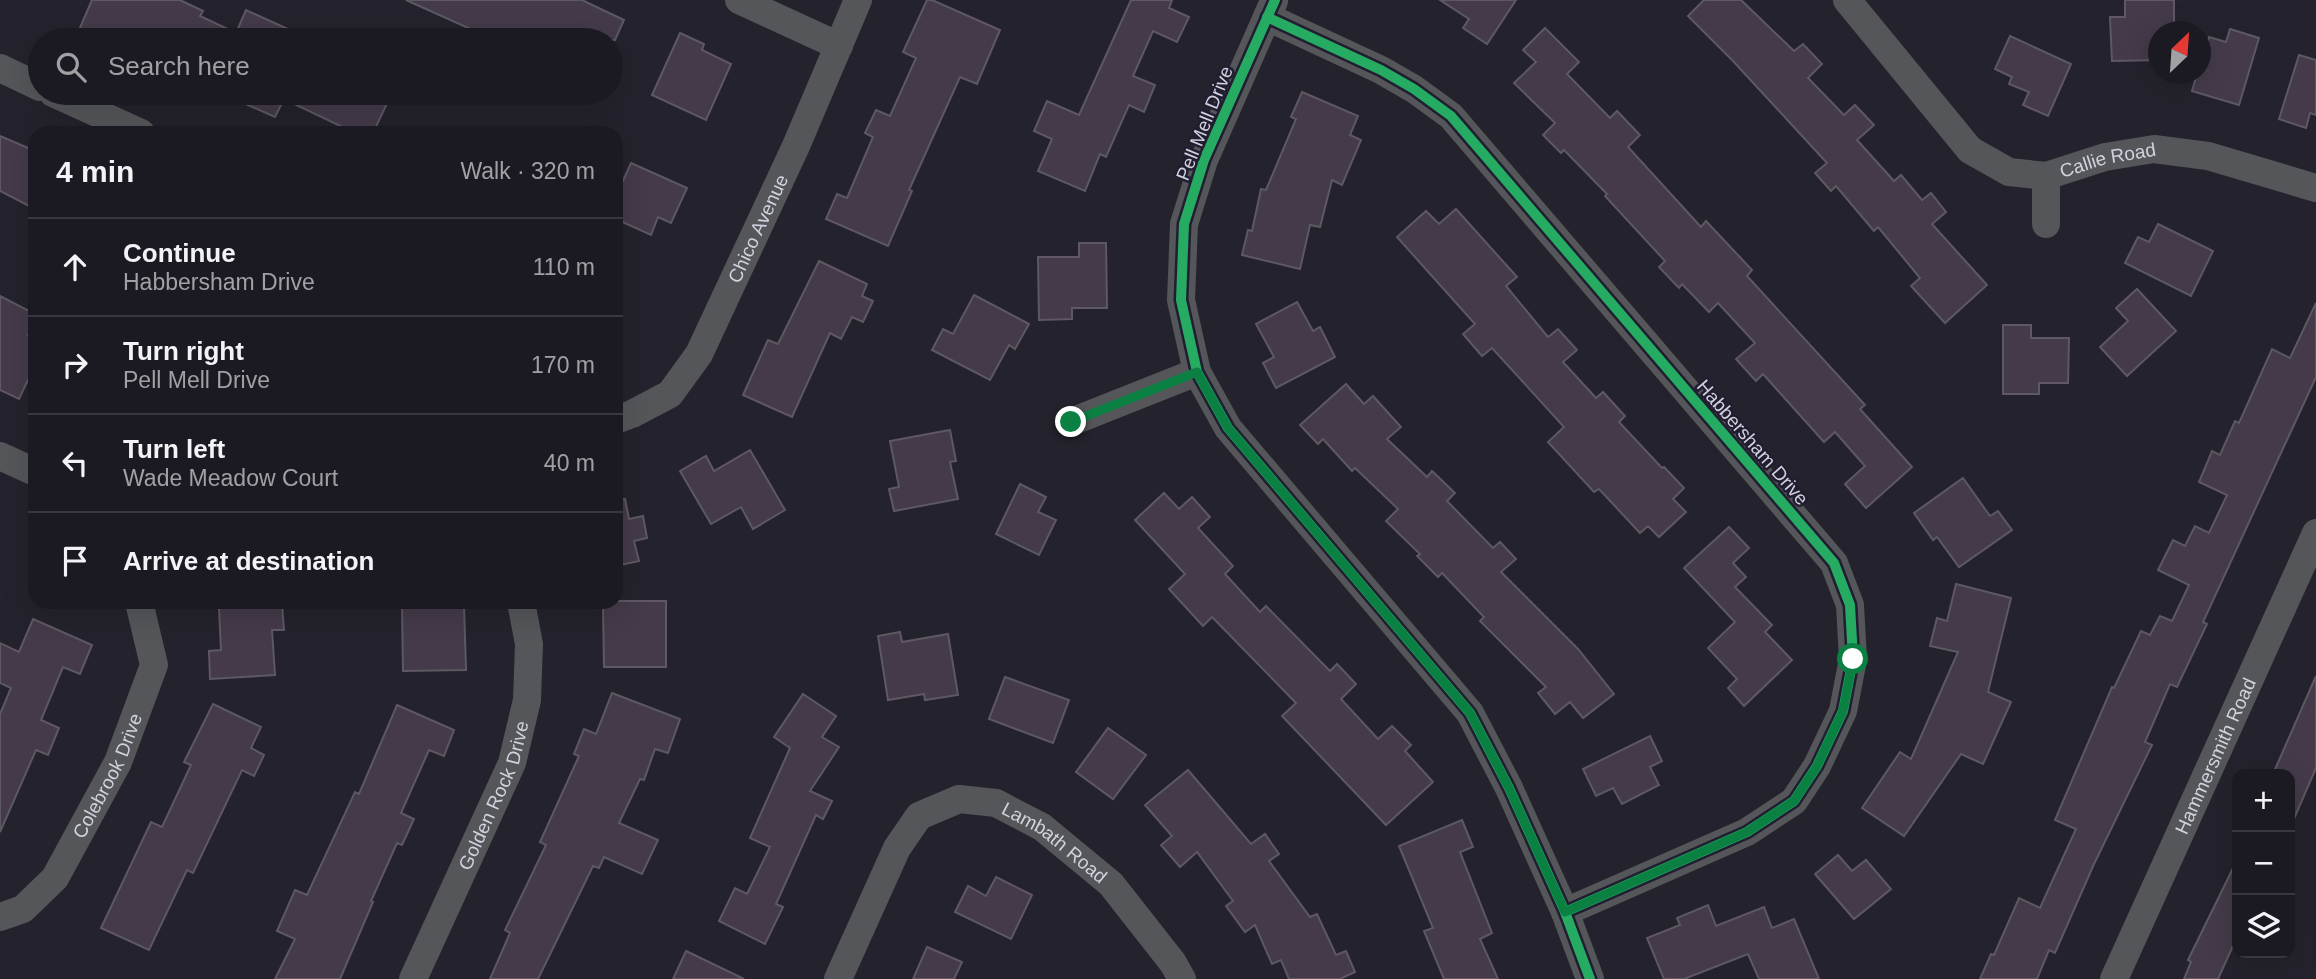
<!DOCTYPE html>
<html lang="en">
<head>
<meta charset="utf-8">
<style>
  :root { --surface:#1b1a22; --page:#28272f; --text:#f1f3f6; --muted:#a0a1a5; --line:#393840 }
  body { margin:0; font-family:Arial,sans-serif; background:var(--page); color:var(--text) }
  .controls { position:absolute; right:21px; bottom:21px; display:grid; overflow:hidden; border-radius:14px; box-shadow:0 7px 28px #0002 }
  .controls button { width:63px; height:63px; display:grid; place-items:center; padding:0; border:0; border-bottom:2px solid var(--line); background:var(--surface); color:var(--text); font:35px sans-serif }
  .compass { position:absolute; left:2148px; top:21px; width:63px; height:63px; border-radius:50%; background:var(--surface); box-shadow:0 7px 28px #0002; rotate:25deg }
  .stop { position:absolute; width:21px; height:21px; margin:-16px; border:5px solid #0b8043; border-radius:50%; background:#fff }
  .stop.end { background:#0b8043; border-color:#fff; box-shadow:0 2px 7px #0008 }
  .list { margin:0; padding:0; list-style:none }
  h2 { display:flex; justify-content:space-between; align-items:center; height:91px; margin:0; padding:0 28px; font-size:30px }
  h2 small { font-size:23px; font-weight:400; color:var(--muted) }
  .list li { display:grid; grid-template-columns:46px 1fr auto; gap:21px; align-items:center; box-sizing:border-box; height:98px; padding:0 28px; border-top:2px solid var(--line) }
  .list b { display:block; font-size:26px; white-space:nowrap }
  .list p { margin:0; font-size:23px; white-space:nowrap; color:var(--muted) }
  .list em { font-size:23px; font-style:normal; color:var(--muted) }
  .icon { flex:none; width:38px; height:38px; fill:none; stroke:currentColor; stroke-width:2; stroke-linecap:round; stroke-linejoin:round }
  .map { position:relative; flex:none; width:2316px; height:979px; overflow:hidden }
  .search { position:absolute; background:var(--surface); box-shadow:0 7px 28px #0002; left:28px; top:28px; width:595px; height:77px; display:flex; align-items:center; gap:18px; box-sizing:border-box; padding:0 24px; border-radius:38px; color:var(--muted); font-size:26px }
  .panel { position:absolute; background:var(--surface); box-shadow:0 7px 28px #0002; left:28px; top:126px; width:595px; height:483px; border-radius:21px }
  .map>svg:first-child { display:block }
  .building { fill:#443a49; stroke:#5d5861; stroke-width:2 }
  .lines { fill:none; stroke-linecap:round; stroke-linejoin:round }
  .street { stroke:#545659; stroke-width:28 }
  .cycleway-casing { stroke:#211e32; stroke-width:15 }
  .cycleway { stroke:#26ab63; stroke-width:10 }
  .route { stroke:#0b8043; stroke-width:9 }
  .labels { text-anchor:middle; stroke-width:5; stroke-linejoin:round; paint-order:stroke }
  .street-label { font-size:19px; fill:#d2d1de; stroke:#211e32 }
</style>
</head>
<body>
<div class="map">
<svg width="2316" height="979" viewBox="0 0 2316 979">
  <rect width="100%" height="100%" fill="#24232d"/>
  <g class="building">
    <path d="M92,0H180L203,11L200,16L236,33L246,10L312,40H102L79,30Z"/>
    <path d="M406,0H582L624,20L615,40H495Z"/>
    <path d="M927,0H932L1000,30L977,84L960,77L909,190L912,191L888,246L826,219L837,194L847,198L873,137L865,133L876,110L890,116L916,58L903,52Z"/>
    <path d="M1131,0H1172L1169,8L1189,17L1177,42L1153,31L1133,76L1155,85L1144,112L1129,105L1106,157L1100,154L1085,191L1038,171L1052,139L1034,131L1047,101L1079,115Z"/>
    <path d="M1440,0H1516L1487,44L1463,28L1469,19Z"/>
    <path d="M1704,0H1741L1794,51L1803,44L1822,64L1808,78L1844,115L1855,105L1874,125L1857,140L1894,181L1901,175L1922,200L1931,193L1946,212L1932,224L1987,285L1945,323L1911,286L1920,278L1878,227L1874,231L1836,186L1831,191L1815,173L1827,163L1733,61L1688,16Z"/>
    <path d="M2125,0H2174V32H2159V60L2112,61L2110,17H2125Z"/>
    <path d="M1545,28L1579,62L1567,74L1610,118L1617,111L1640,135L1628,147L1701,227L1706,221L1752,270L1747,276L1865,405L1860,409L1912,467L1866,508L1845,484L1865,466L1835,432L1824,442L1763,374L1756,381L1736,359L1755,343L1718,303L1709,312L1682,284L1679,288L1659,267L1665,261L1605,196L1607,194L1564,150L1561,153L1543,135L1555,123L1514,83L1536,62L1523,50Z"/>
    <path d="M2230,29L2259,38L2239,105L2192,91L2197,74H2201V63L2209,37L2226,42Z"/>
    <path d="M680,33L704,44L702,50L731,64L706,120L652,95Z"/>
    <path d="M2010,36L2071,64L2048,116L2023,105L2029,92L2009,84L2012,77L1995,69Z"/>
    <path d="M2299,55L2316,60V115L2310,113L2306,128L2279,119Z"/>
    <path d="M1302,92L1358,116L1350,135L1361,140L1342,185L1332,180L1320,227L1310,225L1300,269L1242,255L1248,230L1252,231L1261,189L1266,190L1296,119L1291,117Z"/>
    <path d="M221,93H392L373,133H355L284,99L275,117Z"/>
    <path d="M0,136L35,151V209L0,191Z"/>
    <path d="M631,163L687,188L671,223L658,217L651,235L616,219V196Z"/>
    <path d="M1456,209L1517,277L1506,286L1548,337L1558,329L1577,350L1563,362L1596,398L1603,392L1625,416L1619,422L1662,468L1664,467L1684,488L1673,499L1686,512L1659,537L1648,526L1640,533L1599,489L1594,492L1548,442L1564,427L1492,348L1482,356L1463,334L1475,324L1397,237L1426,211L1439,224Z"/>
    <path d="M2158,224L2213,251L2191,296L2125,263L2138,237L2149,242Z"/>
    <path d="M1079,243H1106L1107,308H1072V319L1039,320L1038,257H1079Z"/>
    <path d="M819,261L867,284L862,296L873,301L863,322L852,317L841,339L830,333L792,417L743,395L768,340L778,344Z"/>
    <path d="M2137,289L2176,331L2127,376L2100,347L2128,321L2116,308Z"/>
    <path d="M974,295L1029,324L1015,349L1009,345L990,380L932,350L943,329L953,334Z"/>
    <path d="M0,296L35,314V321L28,335L35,338V365L19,399L0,390Z"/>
    <path d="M1297,302L1313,331L1320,327L1335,357L1276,388L1263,363L1274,357L1256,324Z"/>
    <path d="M2316,303V377L2203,622L2207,624L2177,687L2170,684L2145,742L2152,745L2094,864L2055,953L2049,950L2037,979H1980L1991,954L1994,955L2019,898L2040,908L2054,877L2076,829L2055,820L2112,687L2114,688L2141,631L2150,635L2160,616L2172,621L2189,585L2158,570L2173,540L2185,546L2195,526L2209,533L2227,495L2199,482L2212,451L2220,455L2235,421L2239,423L2272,349L2290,358Z"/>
    <path d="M2003,325H2031V338H2069L2068,383H2039V394H2003Z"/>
    <path d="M1346,384L1364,404L1373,396L1401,427L1387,439L1427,477L1432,471L1455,493L1447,501L1493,548L1500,542L1516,559L1501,572L1578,649L1614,694L1583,718L1570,702L1555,714L1538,693L1546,687L1480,621L1484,617L1442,573L1438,577L1417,556L1420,554L1386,521L1398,509L1355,468L1352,471L1323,439L1318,444L1300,425Z"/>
    <path d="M950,430L956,461L950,462L958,499L894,511L889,489L899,487L890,441Z"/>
    <path d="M750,450L785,510L753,529L741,507L711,524L680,471L706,456L714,471Z"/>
    <path d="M1963,478L1990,516L1998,511L2012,530L1959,567L1937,537L1933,540L1914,513Z"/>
    <path d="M1020,484L1046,497L1038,512L1056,520L1039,555L996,534Z"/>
    <path d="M1164,493L1179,509L1192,497L1210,517L1198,528L1233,566L1225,574L1260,612L1266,606L1330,671L1337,664L1356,684L1341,699L1378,739L1392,726L1411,745L1405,751L1433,782L1386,825L1282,716L1296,703L1212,617L1203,626L1169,589L1185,574L1135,520Z"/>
    <path d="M625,499L629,519L643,516L647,538L634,541L639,561L616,566V500Z"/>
    <path d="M1729,527L1749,548L1733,563L1746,577L1735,587L1772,625L1765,632L1792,660L1744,706L1728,688L1737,679L1708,648L1735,622L1684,568Z"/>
    <path d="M1956,584L2011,598L1988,692L2011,702L1983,764L1961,754L1904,836L1862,808L1900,752L1911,759L1958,652L1930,646L1937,618L1947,621Z"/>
    <path d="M616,601H666V667H604L603,602Z"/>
    <path d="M282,604L284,630H272L275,675L210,679L209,651L221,650L219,608Z"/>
    <path d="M464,605L466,670L403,671L402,606Z"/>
    <path d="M33,619L92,645L80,674L63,667L41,720L59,728L48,755L36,750L0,832V714L11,688L0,683V643L19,652Z"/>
    <path d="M900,632L902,642L948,634L958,695L925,700L924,694L888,700L878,636Z"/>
    <path d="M2316,676V768L2290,828V774H2273Z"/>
    <path d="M1005,677L1069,700L1053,743L989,719Z"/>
    <path d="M612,693L680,719L668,753L655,749L644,780L640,779L619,823L658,840L642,874L604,857L599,868L593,866L538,979H490L510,933L505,930L546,845L540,842L579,756L574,754L584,729L596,734Z"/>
    <path d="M803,694L836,716L822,737L839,747L810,791L832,801L823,819L816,815L776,904L783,907L765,944L719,921L735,888L747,894L770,847L750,838L790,748L774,737Z"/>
    <path d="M213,704L261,727L251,748L264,755L254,776L242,770L193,873L187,870L149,950L101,928L151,822L162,827L191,765L184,762Z"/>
    <path d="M397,705L454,730L444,756L429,750L401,813L414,819L402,845L397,843L371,901L373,902L340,979H275L295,939L277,931L295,890L307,895L355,792L359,794Z"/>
    <path d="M1108,728L1146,755L1113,799L1076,772Z"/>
    <path d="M1650,736L1662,761L1650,767L1659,785L1622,804L1613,788L1596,796L1583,769Z"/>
    <path d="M1188,770L1251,844L1265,834L1279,854L1269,861L1310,917L1317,914L1336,955L1346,951L1355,972L1340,979H1289L1281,960L1272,964L1255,925L1245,932L1226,906L1233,901L1197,852L1180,867L1161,845L1172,836L1145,805Z"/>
    <path d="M1462,820L1473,847L1460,852L1492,933L1480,939L1498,979H1444L1424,931L1433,928L1399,846Z"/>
    <path d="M1838,855L1852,871L1866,860L1891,889L1854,919L1815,874Z"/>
    <path d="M2237,860V937L2218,979H2184L2191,962L2188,960Z"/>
    <path d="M996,877L1032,895L1011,939L955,912L968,886L986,896Z"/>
    <path d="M1708,905L1716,926L1764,907L1772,928L1794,919L1819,979H1759L1748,954L1684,979H1664L1647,938L1680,925L1677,918Z"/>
    <path d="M927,947L962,962L954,979H913Z"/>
    <path d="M686,951L744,979H673Z"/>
  </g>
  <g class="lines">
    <g class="street">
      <path d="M739,0L839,46"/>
      <path id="s1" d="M1847,0L1970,150L2009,172L2046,176L2105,157L2154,149L2208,156L2316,188"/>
      <path d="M1274,1L1204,160L1184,224L1181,300L1197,372L1228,428L1470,713L1509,788L1565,912L1590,979"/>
      <path d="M1267,17L1381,70L1414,89L1451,116L1834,563L1850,605L1853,659L1843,711L1817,766L1794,801L1747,832L1565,912"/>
      <path d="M0,68L40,87"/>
      <path d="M53,93L141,133"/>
      <path d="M2046,176V224"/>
      <path id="s2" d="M616,420L632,414L670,394L699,354L796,146L858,0"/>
      <path d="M1071,422L1197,372"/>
      <path d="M0,456L35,472"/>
      <path id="s3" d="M0,917L23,909L55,878L118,762L154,665L139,602"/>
      <path id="s4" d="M413,979L512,763L527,700L529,644L521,602"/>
      <path id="s5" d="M838,979L897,848L919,816L959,799L996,803L1042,827L1111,884L1173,963L1182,979"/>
      <path id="s6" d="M2114,979L2316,533"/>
    </g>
    <defs>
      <g id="cycleway">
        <path d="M1275,0L1204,160L1184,224L1181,300L1197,372L1228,428L1470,713L1509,788L1565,912L1590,979"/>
        <path d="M1267,17L1381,70L1414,89L1451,116L1834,563L1850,605L1853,659L1843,711L1817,766L1794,801L1747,832L1565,912"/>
      </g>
    </defs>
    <use href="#cycleway" class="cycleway-casing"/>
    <use href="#cycleway" class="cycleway"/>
  </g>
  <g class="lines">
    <path class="route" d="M1071,422L1197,372L1228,428L1470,713L1509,788L1565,912L1747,832L1794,801L1817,766L1843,711L1853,659"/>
  </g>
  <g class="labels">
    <g class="street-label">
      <text transform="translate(1204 123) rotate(-68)" y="7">Pell Mell Drive</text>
      <text dy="7" stroke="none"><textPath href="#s1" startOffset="340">Callie Road</textPath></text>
      <text dy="7" stroke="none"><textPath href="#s2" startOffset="248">Chico Avenue</textPath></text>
      <text transform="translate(1753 442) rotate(49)" y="7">Habbersham Drive</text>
      <text dy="7" stroke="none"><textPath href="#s6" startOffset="245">Hammersmith Road</textPath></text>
      <text dy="7" stroke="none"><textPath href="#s3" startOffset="184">Colebrook Drive</textPath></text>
      <text dy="7" stroke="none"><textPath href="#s4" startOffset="201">Golden Rock Drive</textPath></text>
      <text dy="7" stroke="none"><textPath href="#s5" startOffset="334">Lambath Road</textPath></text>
    </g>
  </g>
</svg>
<div class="controls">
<button>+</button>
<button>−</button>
<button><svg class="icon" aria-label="layers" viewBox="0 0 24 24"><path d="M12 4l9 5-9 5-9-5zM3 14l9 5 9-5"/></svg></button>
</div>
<svg class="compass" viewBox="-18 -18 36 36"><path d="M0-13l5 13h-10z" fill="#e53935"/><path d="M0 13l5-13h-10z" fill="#a0a1a5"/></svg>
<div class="stop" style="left:1853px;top:659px"></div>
<div class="stop end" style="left:1071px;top:422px"></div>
<div class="search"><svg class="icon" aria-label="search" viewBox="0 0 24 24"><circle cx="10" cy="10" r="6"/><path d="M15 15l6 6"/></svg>Search here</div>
<section class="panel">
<h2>4 min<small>Walk · 320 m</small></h2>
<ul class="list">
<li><svg class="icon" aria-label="ahead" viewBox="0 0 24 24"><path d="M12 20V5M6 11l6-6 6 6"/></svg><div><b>Continue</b><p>Habbersham Drive</p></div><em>110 m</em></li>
<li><svg class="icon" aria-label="right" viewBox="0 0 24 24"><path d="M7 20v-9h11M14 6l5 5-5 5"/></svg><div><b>Turn right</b><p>Pell Mell Drive</p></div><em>170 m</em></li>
<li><svg class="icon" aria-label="left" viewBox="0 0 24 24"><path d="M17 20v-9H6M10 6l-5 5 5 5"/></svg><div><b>Turn left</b><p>Wade Meadow Court</p></div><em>40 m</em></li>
<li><svg class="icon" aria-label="arrive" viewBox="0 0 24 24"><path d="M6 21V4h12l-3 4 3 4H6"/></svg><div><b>Arrive at destination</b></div></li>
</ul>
</section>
</div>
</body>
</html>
